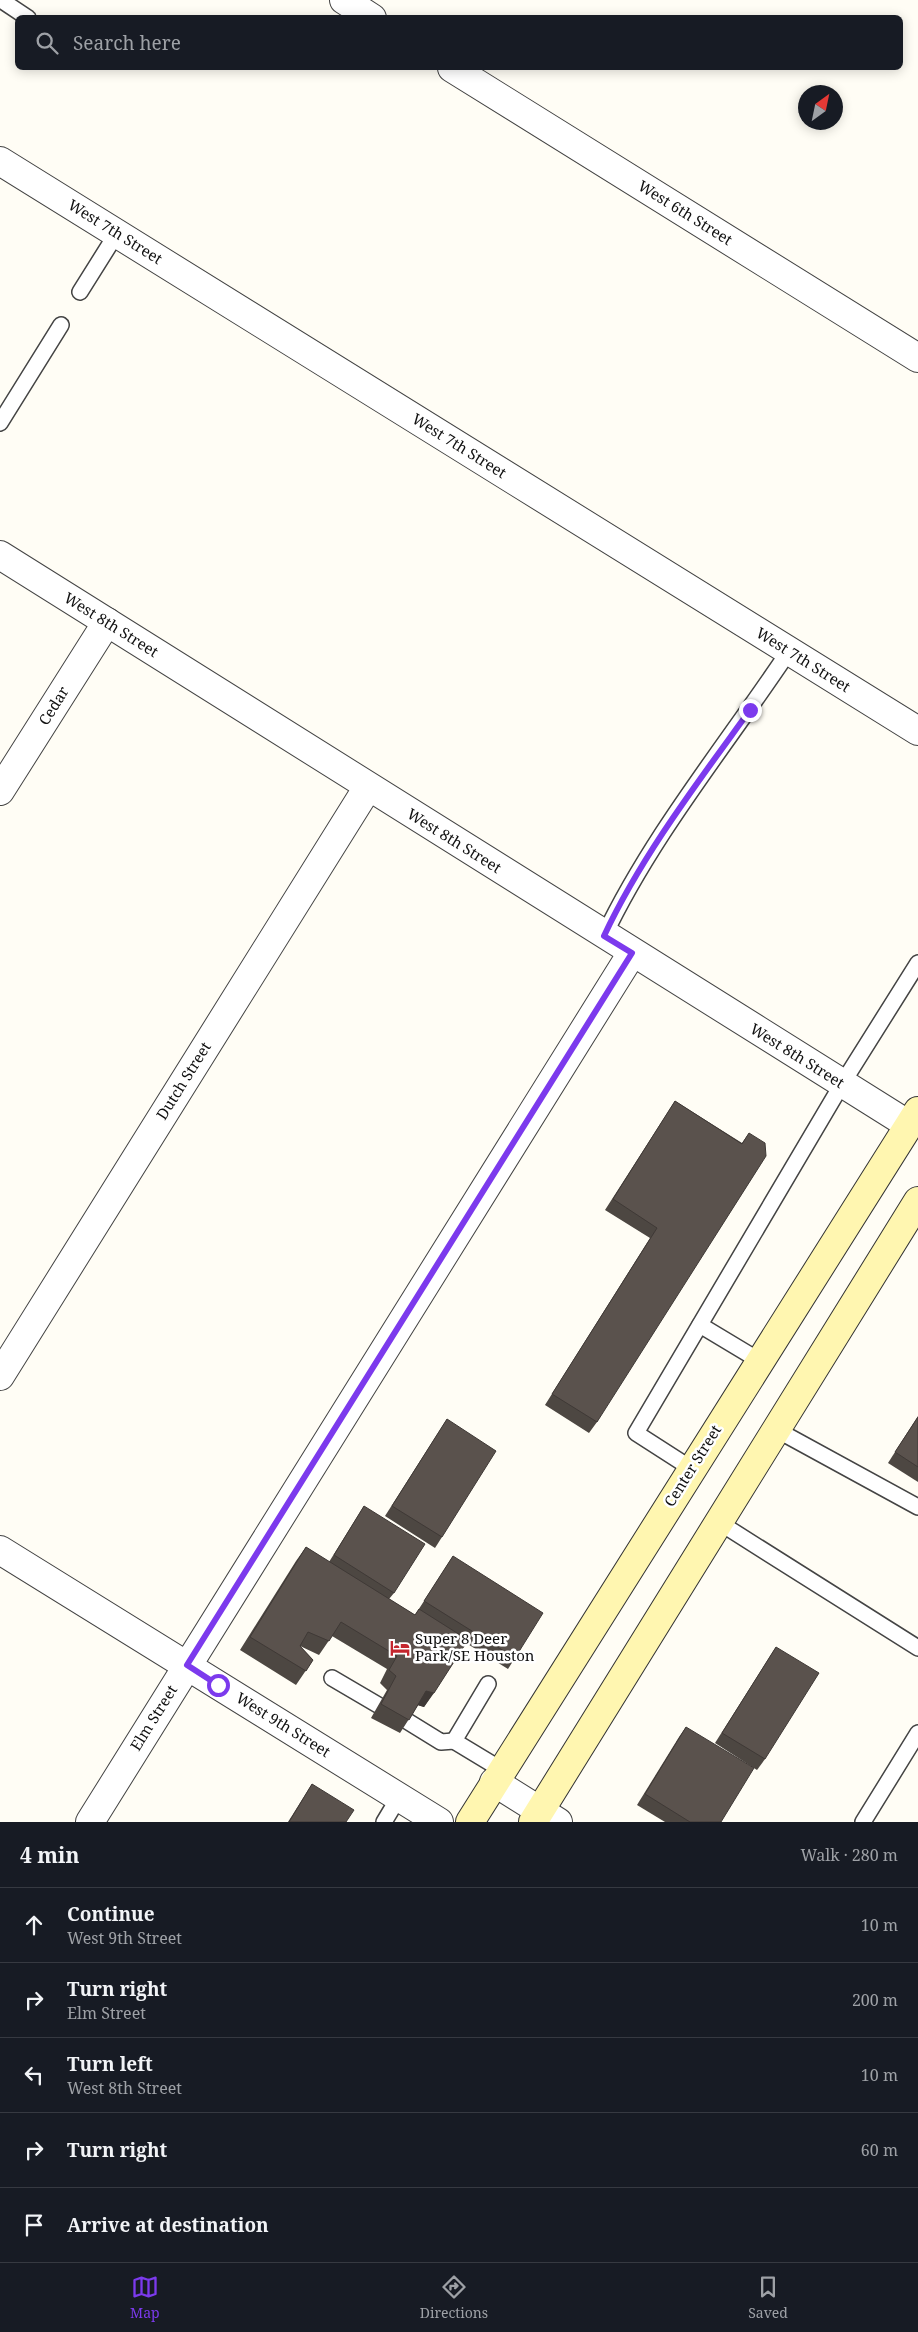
<!DOCTYPE html>
<html lang="en">
<head>
<meta charset="utf-8">
<style>
  :root { --surface:#171b24; --page:#242831; --text:#f1f3f6; --muted:#9ea1a6; --line:#363941; --accent:#7c3aed }
  body { margin:0; font-family:"Noto Serif",serif; background:var(--page); color:var(--text) }
  .compass { position:absolute; left:798px; top:85px; width:45px; height:45px; border-radius:50%; background:var(--surface); box-shadow:0 2px 12px #0003; rotate:33deg }
  .stop { position:absolute; width:15px; height:15px; margin:-11px; border:4px solid #7c3aed; border-radius:50%; background:#fff }
  .stop.end { background:#7c3aed; border-color:#fff; box-shadow:0 1px 5px #0008 }
  .list { margin:0; padding:0; list-style:none }
  h2 { display:flex; justify-content:space-between; align-items:center; height:65px; margin:0; padding:0 20px; font-size:21px }
  h2 small { font-size:16px; font-weight:400; color:var(--muted) }
  .list li { display:grid; grid-template-columns:32px 1fr auto; gap:15px; align-items:center; box-sizing:border-box; height:75px; padding:0 20px; border-top:1px solid var(--line) }
  .list b { display:block; font-size:19px; white-space:nowrap }
  .list p { margin:0; font-size:16px; white-space:nowrap; color:var(--muted) }
  .list em { font-size:16px; font-style:normal; color:var(--muted) }
  .icon { flex:none; width:28px; height:28px; fill:none; stroke:currentColor; stroke-width:2; stroke-linecap:round; stroke-linejoin:round }
  .map { position:relative; flex:none; width:918px; height:1822px; overflow:hidden }
  .search { position:absolute; background:var(--surface); box-shadow:0 2px 12px #0003; left:15px; right:15px; top:15px; height:55px; display:flex; align-items:center; gap:12px; box-sizing:border-box; padding:0 18px; border-radius:8px; color:var(--muted); font-size:19px }
  .sheet { height:440px; background:var(--surface) }
  nav { display:flex; justify-content:space-around; align-items:center; box-sizing:border-box; height:70px; border-top:1px solid var(--line); background:var(--surface); font-size:14px; color:var(--muted) }
  nav a { display:grid; justify-items:center; gap:2px }
  nav .on { color:var(--accent) }
  .map>svg:first-child { display:block }
  .lines { fill:none; stroke-linecap:round; stroke-linejoin:round }
  .service-casing { stroke:#444; stroke-width:18 }
  .minor-casing { stroke:#444; stroke-width:30 }
  .secondary-casing { stroke:#333; stroke-width:30 }
  .service { stroke:#fff; stroke-width:15 }
  .minor { stroke:#fff; stroke-width:28 }
  .secondary { stroke:#fff6b0; stroke-width:28 }
  .wall { fill:#4d4742 }
  .shaded-wall { fill:#3f3936 }
  .building { fill:#5a524d; stroke:#3f3936 }
  .route { stroke:#7c3aed; stroke-width:6 }
  .labels { text-anchor:middle; stroke-width:5; stroke-linejoin:round; paint-order:stroke }
  .street-label { font-size:15px; fill:#111; stroke:#fff }
  .poi-label { font-size:15px; fill:#111; stroke:#fff; text-anchor:start }
</style>
</head>
<body>
<div class="map">
<svg width="918" height="1822" viewBox="0 0 918 1822">
  <rect width="100%" height="100%" fill="#fffdf5"/>
  <g class="lines">
    <defs>
      <g id="service">
        <path d="M1,0L28,18"/>
        <path d="M80,292L117,233"/>
        <path d="M0,423L61,325"/>
        <path d="M604,936C652,835 727,744 789,651"/>
        <path d="M700,1325L760,1361"/>
        <path d="M777,1430L918,1507"/>
        <path d="M692,1469L636,1433L842,1084L918,963"/>
        <path d="M720,1523L918,1648"/>
        <path d="M332,1678L378,1705"/>
        <path d="M488,1684L454,1741L502,1770"/>
        <path d="M407,1721L441,1742L454,1741"/>
        <path d="M384,1822L399,1797"/>
        <path d="M863,1822L918,1733"/>
      </g>
      <g id="minor">
        <path d="M344,0L372,18"/>
        <path d="M452,68L918,358"/>
        <path d="M0,161L918,731"/>
        <path d="M0,555L909,1125"/>
        <path d="M0,791L107,622"/>
        <path d="M0,1376L368,787"/>
        <path d="M0,1550L439,1822"/>
        <path d="M494,1782L558,1822"/>
        <path d="M90,1822L632,953"/>
      </g>
      <g id="secondary">
        <path d="M470,1822L918,1111"/>
        <path d="M533,1822L918,1201"/>
      </g>
    </defs>
    <use href="#service" class="service-casing"/>
    <use href="#minor" class="minor-casing"/>
    <use href="#secondary" class="secondary-casing"/>
    <use href="#service" class="service"/>
    <use href="#minor" class="minor"/>
    <use href="#secondary" class="secondary"/>
  </g>
  <g class="wall">
    <path d="M675,1101L742,1143L749,1133L597,1422L589,1433L545,1405L650,1238L605,1210Z"/>
    <path d="M918,1416V1482L888,1463Z"/>
    <path d="M447,1419L442,1537L435,1548L385,1516Z"/>
    <path d="M364,1506L394,1593L389,1599L415,1615L453,1556L515,1658L508,1669L466,1643L424,1707L418,1705L400,1733L371,1718L387,1690L380,1683L387,1669L332,1636L319,1655L300,1646L313,1660L296,1685L240,1650L296,1561L306,1547L329,1562Z"/>
    <path d="M776,1647L765,1759L757,1770L715,1743Z"/>
    <path d="M686,1727L721,1822H665L637,1805L679,1737Z"/>
    <path d="M312,1784L346,1822H288Z"/>
  </g>
  <path class="shaded-wall" d="M426,1691L434,1693L424,1707L417,1705Z"/>
  <g class="building">
    <path d="M675,1101L742,1144L749,1133L765,1143L766,1156L597,1422L552,1394L657,1228L613,1199Z"/>
    <path d="M918,1417V1467L895,1452Z"/>
    <path d="M447,1419L496,1451L442,1537L392,1506Z"/>
    <path d="M364,1506L425,1544L394,1593L334,1555Z"/>
    <path d="M306,1547L415,1615L419,1609L468,1640L434,1693L426,1691L409,1720L381,1704L396,1676L389,1670L397,1656L341,1622L329,1641L308,1632L300,1646L313,1660L306,1671L250,1637Z"/>
    <path d="M453,1556L543,1613L515,1658L424,1601Z"/>
    <path d="M776,1647L819,1673L765,1759L722,1733Z"/>
    <path d="M686,1727L754,1768L721,1822H690L645,1794Z"/>
    <path d="M312,1784L354,1810L346,1822H289Z"/>
  </g>
  <g class="lines">
    <path class="route" d="M218,1685L187,1665L632,953L604,936C642,855 698,782 750,710"/>
  </g>
  <defs>
    <symbol id="hotel-bare" viewBox="-9 -9 18 18"><path d="M-6-4.5h1.5V1H6V5H4.5V3h-9V5H-6ZM-4 0a1.8 1.8 0 1 1 3.6 0ZM.5 0V-2.5h3Q6-2.5 6 0Z" fill="#c4262e" stroke="#fff" stroke-width="2.5" paint-order="stroke"/></symbol>
  </defs>
  <g fill-rule="evenodd">
    <use href="#hotel-bare" x="386" y="1634" width="28" height="28"/>
  </g>
  <g class="labels">
    <g class="street-label">
      <text transform="translate(685 213) rotate(32)" y="5">West 6th Street</text>
      <text transform="translate(115 232) rotate(32)" y="5">West 7th Street</text>
      <text transform="translate(459 446) rotate(32)" y="5">West 7th Street</text>
      <text transform="translate(111 625) rotate(32)" y="5">West 8th Street</text>
      <text transform="translate(803 660) rotate(32)" y="5">West 7th Street</text>
      <text transform="translate(54 706) rotate(-58)" y="5">Cedar</text>
      <text transform="translate(454 841) rotate(32)" y="5">West 8th Street</text>
      <text transform="translate(797 1056) rotate(32)" y="5">West 8th Street</text>
      <text transform="translate(184 1081) rotate(-58)" y="5">Dutch Street</text>
      <text transform="translate(693 1466) rotate(-58)" y="5">Center Street</text>
      <text transform="translate(154 1718) rotate(-58)" y="5">Elm Street</text>
      <text transform="translate(283 1725) rotate(32)" y="5">West 9th Street</text>
    </g>
    <g class="poi-label">
      <text x="415" y="1644">Super 8 Deer<tspan x="415" dy="17">Park/SE Houston</tspan></text>
    </g>
  </g>
</svg>
<svg class="compass" viewBox="-18 -18 36 36"><path d="M0-13l5 13h-10z" fill="#e53935"/><path d="M0 13l5-13h-10z" fill="#9ea1a6"/></svg>
<div class="stop" style="left:218px;top:1685px"></div>
<div class="stop end" style="left:750px;top:710px"></div>
<div class="search"><svg class="icon" aria-label="search" viewBox="0 0 24 24"><circle cx="10" cy="10" r="6"/><path d="M15 15l6 6"/></svg>Search here</div>
</div>
<section class="sheet">
<h2>4 min<small>Walk · 280 m</small></h2>
<ul class="list">
<li><svg class="icon" aria-label="ahead" viewBox="0 0 24 24"><path d="M12 20V5M6 11l6-6 6 6"/></svg><div><b>Continue</b><p>West 9th Street</p></div><em>10 m</em></li>
<li><svg class="icon" aria-label="right" viewBox="0 0 24 24"><path d="M7 20v-9h11M14 6l5 5-5 5"/></svg><div><b>Turn right</b><p>Elm Street</p></div><em>200 m</em></li>
<li><svg class="icon" aria-label="left" viewBox="0 0 24 24"><path d="M17 20v-9H6M10 6l-5 5 5 5"/></svg><div><b>Turn left</b><p>West 8th Street</p></div><em>10 m</em></li>
<li><svg class="icon" aria-label="right" viewBox="0 0 24 24"><path d="M7 20v-9h11M14 6l5 5-5 5"/></svg><div><b>Turn right</b></div><em>60 m</em></li>
<li><svg class="icon" aria-label="arrive" viewBox="0 0 24 24"><path d="M6 21V4h12l-3 4 3 4H6"/></svg><div><b>Arrive at destination</b></div></li>
</ul>
</section>
<nav>
<a class="on"><svg class="icon" aria-label="map" viewBox="0 0 24 24"><path d="M3 6l6-2 6 2 6-2v14l-6 2-6-2-6 2zM9 4v14M15 6v14"/></svg>Map</a>
<a><svg class="icon" aria-label="directions" viewBox="0 0 24 24"><path d="M12 3l9 9-9 9-9-9zM9 14v-3h6M13 9l2 2-2 2"/></svg>Directions</a>
<a><svg class="icon" aria-label="saved" viewBox="0 0 24 24"><path d="M7 4h10v16l-5-4-5 4z"/></svg>Saved</a>
</nav>
</body>
</html>
